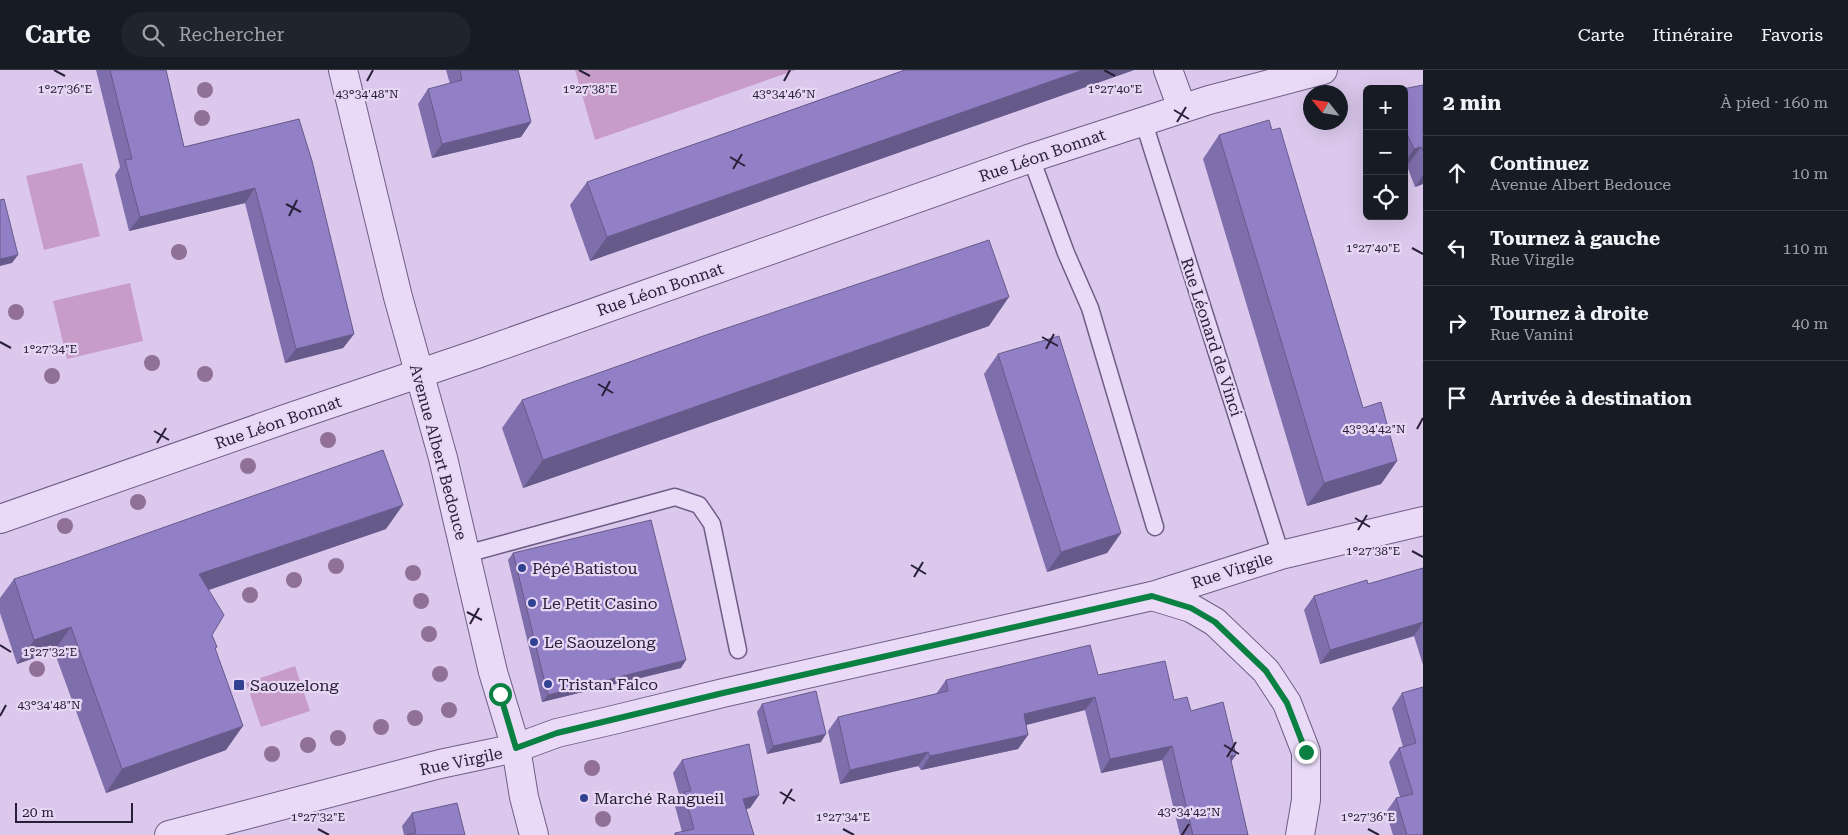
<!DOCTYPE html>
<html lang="fr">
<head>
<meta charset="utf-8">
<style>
  :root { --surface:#171b24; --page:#20242c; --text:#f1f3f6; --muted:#9ea1a6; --line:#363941 }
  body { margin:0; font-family:"Roboto Serif",serif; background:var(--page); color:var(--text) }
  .controls { position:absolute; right:15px; top:15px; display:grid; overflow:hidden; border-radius:8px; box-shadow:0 5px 20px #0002 }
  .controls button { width:45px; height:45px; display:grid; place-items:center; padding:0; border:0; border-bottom:1px solid var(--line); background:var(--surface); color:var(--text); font:25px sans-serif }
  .compass { position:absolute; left:1303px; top:15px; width:45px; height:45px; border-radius:50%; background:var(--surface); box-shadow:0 5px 20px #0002; rotate:300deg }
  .scale { position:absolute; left:15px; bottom:12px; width:118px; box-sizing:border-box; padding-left:5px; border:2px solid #282038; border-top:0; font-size:14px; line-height:18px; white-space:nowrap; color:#282038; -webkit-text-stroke:4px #e7d7f4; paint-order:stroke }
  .stop { position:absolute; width:15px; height:15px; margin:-11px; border:4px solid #0b8043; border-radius:50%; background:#fff }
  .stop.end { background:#0b8043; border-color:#fff; box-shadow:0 1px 5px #0008 }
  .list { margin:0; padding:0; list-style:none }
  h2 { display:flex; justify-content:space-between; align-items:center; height:65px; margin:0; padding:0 20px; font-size:21px }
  h2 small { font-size:16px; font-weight:400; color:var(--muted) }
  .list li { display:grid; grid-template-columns:32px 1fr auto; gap:15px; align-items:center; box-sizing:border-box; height:75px; padding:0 20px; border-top:1px solid var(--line) }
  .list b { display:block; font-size:19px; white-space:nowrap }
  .list p { margin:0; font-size:16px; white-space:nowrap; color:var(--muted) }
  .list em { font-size:16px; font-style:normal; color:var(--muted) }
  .icon { flex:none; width:28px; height:28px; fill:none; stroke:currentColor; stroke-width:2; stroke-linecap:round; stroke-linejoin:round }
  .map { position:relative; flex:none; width:1423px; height:765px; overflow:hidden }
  header { display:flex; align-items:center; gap:30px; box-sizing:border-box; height:70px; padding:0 25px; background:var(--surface); border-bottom:1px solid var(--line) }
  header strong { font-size:24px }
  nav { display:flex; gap:28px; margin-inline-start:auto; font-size:18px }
  .search { width:350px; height:45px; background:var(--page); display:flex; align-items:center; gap:12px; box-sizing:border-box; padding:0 18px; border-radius:28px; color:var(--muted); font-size:19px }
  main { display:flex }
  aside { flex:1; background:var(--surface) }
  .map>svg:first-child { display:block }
  .green { fill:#c79cc9 }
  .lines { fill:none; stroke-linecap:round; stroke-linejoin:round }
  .service-casing { stroke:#6d5e87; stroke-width:19 }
  .minor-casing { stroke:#6d5e87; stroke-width:30 }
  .tertiary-casing { stroke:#6d5e87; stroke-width:30 }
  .service { stroke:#eadaf7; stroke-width:16 }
  .minor { stroke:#eadaf7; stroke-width:28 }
  .tertiary { stroke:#eadaf7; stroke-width:28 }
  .tree { fill:#907096 }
  .wall { fill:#7e6eab }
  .shaded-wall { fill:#665a8b }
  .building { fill:#9280c7; stroke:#665a8b }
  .route { stroke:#0b8043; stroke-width:6 }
  .ticks { fill:none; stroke:#282038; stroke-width:2 }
  .poi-dot { fill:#324292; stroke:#e7d7f4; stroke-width:2 }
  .labels { text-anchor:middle; stroke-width:4.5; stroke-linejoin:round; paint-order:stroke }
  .street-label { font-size:16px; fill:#282038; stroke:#e7d7f4 }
  .poi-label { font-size:16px; fill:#282038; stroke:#e7d7f4; text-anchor:start }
  .ticks-label { font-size:12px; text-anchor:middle; fill:#282038; stroke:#e7d7f4; stroke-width:4.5; stroke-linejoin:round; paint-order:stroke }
</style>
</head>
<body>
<header>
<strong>Carte</strong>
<div class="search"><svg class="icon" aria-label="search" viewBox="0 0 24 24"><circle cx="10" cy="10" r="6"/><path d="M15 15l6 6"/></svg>Rechercher</div>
<nav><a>Carte</a><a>Itinéraire</a><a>Favoris</a></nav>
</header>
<main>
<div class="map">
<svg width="1423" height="765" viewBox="0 0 1423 765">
  <rect width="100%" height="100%" fill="#dbc8ec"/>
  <g class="green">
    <path d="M575,0H796L595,70Z"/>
    <path d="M82,93L100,166L44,180L26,106Z"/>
    <path d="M130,213L143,271L67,289L53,231Z"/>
    <path d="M295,596L310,641L261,657L246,613Z"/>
  </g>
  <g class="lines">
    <defs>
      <g id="service">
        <path d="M1143,50L1281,485"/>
        <path d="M1031,88L1066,183L1090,238L1155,457"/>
        <path d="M466,484L675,427L699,435L712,454L738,580"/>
      </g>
      <g id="minor">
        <path d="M1168,0L1182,38"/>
        <path d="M0,449L288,348L477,284L1031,88L1209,30L1323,0"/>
        <path d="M1152,526L1191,538L1215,552L1266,601L1287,633L1306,682V730L1300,765"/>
        <path d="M169,765L440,694L516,678L557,663L613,650L723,623L1152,526L1281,485L1423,451"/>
      </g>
      <path id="tertiary" d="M343,0L398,227L443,388L493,602L516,678L524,727L534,765"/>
    </defs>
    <use href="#service" class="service-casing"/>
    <use href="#minor" class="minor-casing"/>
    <use href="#tertiary" class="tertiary-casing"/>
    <use href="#service" class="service"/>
    <use href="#minor" class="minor"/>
    <use href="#tertiary" class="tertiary"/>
  </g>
  <g class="tree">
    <circle cx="205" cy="20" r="8"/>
    <circle cx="202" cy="48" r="8"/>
    <circle cx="179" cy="182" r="8"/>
    <circle cx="16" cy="242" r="8"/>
    <circle cx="152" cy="293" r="8"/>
    <circle cx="205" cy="304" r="8"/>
    <circle cx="52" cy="306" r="8"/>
    <circle cx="328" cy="370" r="8"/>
    <circle cx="248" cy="396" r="8"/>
    <circle cx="138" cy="432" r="8"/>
    <circle cx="65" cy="456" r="8"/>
    <circle cx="336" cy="496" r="8"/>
    <circle cx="413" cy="503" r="8"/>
    <circle cx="294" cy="510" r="8"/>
    <circle cx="250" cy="525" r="8"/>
    <circle cx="421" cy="531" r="8"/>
    <circle cx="429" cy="564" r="8"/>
    <circle cx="37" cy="599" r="8"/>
    <circle cx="440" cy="604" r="8"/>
    <circle cx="449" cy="640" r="8"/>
    <circle cx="415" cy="648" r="8"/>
    <circle cx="381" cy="657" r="8"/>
    <circle cx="338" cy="668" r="8"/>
    <circle cx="308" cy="675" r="8"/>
    <circle cx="272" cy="684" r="8"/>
    <circle cx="592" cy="698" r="8"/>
    <circle cx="603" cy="749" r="8"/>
  </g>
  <g class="wall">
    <path d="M96,0H166L184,77L299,49L354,264L343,278L285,293L245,133L129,161L115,105L120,97Z"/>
    <path d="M446,0H518L531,52L521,67L432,88L418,34L428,19L450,14Z"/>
    <path d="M905,0H1134L590,191L570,135L587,112Z"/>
    <path d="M1423,15V114L1415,117L1407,96L1404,97V19Z"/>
    <path d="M1272,60L1363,338L1397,391L1381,414L1307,436L1203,89L1219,65Z"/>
    <path d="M989,256L523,418L502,358L522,330Z"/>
    <path d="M998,284L1121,463L1107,483L1047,502L984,304Z"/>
    <path d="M386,459L209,520L212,565L217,577L215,580L226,680L106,723L54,581L17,594L0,543V528L14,509Z"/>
    <path d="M513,483L681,598L542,632L508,490Z"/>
    <path d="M1423,498V595L1414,566L1320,594L1304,540L1314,526L1368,514Z"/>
    <path d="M1098,605L1174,630L1191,641L1236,685L1231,691L1248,765H1180L1162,690L1101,703L1085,640L1026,655L1028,665L1018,679L921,700L918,696L840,714L828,661L838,647L936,624L946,610Z"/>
    <path d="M1423,617V765H1393L1386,742L1396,728L1400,727L1389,692L1399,678L1403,677L1392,638L1402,623Z"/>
    <path d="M762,634L821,672L767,684L757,642Z"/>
    <path d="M682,690L759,725L750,738L746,739L754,765H674L675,763L682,762L675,736L680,728L673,703Z"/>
    <path d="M412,743L465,765H404L402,756Z"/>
  </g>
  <g class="shaded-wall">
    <path d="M1083,0H1134L590,191L607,167Z"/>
    <path d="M531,52L521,67L432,88L442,74Z"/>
    <path d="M1421,77L1407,96L1404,97V93L1414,79Z"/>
    <path d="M1423,105V114L1415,117Z"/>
    <path d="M255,118L245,133L129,161L140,147Z"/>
    <path d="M18,185L12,193L0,196V189Z"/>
    <path d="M1009,227L989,256L523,418L543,390Z"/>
    <path d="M354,264L343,278L285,293L296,279Z"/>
    <path d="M1397,391L1381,414L1307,436L1324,413Z"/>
    <path d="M403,435L386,459L182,529L199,504Z"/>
    <path d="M1121,463L1107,483L1047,502L1061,482Z"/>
    <path d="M1423,552L1414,566L1320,594L1330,580Z"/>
    <path d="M71,557L54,581L17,594L34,570Z"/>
    <path d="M686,590L681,598L542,632L548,625Z"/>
    <path d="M1095,627L1085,640L1014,658L1024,644Z"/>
    <path d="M243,656L226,680L106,723L122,699Z"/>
    <path d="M826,664L821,672L767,684L773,676Z"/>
    <path d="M1028,665L1018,679L921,700L930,686Z"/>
    <path d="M1172,676L1162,690L1101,703L1110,689Z"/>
    <path d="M928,682L918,696L840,714L850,700Z"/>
    <path d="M1236,685L1226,699L1230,686Z"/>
    <path d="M759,725L750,738L734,742L743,729Z"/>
  </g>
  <g class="building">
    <path d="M110,0H166L184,77L299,49L312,91L354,264L296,279L255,118L140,147L125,90L132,89Z"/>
    <path d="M460,0H518L531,52L442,74L428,19L462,10Z"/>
    <path d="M905,0H1083L607,167L587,112Z"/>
    <path d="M1423,15V81L1421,77L1414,79L1404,58V19H1403Z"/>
    <path d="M1269,50L1272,60L1280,58L1363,338L1381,332L1397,391L1324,413L1219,65Z"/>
    <path d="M4,129L18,185L0,189V130Z"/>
    <path d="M989,170L1009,227L543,390L522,330L706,265Z"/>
    <path d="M1059,266L1121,463L1061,482L998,284Z"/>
    <path d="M383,380L403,435L199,504L224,545L212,565L217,577L215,578L243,656L122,699L71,557L34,570L14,509L60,494Z"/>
    <path d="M651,450L686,590L548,625L513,483Z"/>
    <path d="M1423,498V552L1330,580L1314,526L1367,510L1368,514Z"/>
    <path d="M1090,575L1098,605L1165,591L1174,630L1187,627L1191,641L1223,632L1236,685L1230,686L1248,765H1193L1172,676L1110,689L1095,627L1024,644L1028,665L930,686L928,682L850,700L838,647L948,621L946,610Z"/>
    <path d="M1423,617V765H1407L1396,728L1413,724L1399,678L1416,673L1402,623Z"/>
    <path d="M816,621L826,664L773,676L762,634Z"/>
    <path d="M749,674L759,725L743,729L754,765H676L675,763L694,759L684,722L691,721L682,690Z"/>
    <path d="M457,733L465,765H407L416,763L412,743Z"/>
  </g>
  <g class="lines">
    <path class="route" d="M500,624L516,678L557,663L723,623L1152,526L1191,538L1215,552L1266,601L1287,633L1306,682"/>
  </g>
  <path class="ticks" d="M54,0L65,6M579,0L590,6M1104,0L1115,6M367,11L373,0M784,11L790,0M1174,40L1189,49M1177,52L1186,37M730,87L745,96M733,99L742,84M286,134L301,142M289,146L297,130M1412,178L1423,184M1042,267L1058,276M0,272L11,278M1046,279L1054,264M598,314L613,323M602,326L610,311M1417,359L1423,348M154,361L169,370M157,373L166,358M1355,448L1370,457M1358,460L1367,445M1412,481L1423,487M911,495L926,504M914,507L923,492M467,542L482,550M470,554L479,538M0,575L11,582M0,646L6,635M1224,675L1239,684M1227,687L1236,672M780,722L795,731M783,734L792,719M318,759L329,765M843,759L854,765M1368,759L1379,765M1182,765L1189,754"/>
  <g class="poi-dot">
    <circle cx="522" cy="498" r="5"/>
    <circle cx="532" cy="533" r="5"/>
    <circle cx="534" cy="572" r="5"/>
    <circle cx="548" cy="614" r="5"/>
    <rect x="233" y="609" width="12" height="12" rx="2.5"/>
    <circle cx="584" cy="728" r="5"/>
  </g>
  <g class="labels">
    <g class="street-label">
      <text transform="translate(1042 85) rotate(-19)" y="6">Rue Léon Bonnat</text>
      <text transform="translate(660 219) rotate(-19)" y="6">Rue Léon Bonnat</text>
      <text transform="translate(1212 267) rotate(72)" y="6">Rue Léonard de Vinci</text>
      <text transform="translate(278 352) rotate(-19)" y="6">Rue Léon Bonnat</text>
      <text transform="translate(439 382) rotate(75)" y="6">Avenue Albert Bedouce</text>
      <text transform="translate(1232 500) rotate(-18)" y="6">Rue Virgile</text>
      <text transform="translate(461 691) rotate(-12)" y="6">Rue Virgile</text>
    </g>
    <g class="poi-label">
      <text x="532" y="504">Pépé Batistou</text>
      <text x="542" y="539">Le Petit Casino</text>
      <text x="544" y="578">Le Saouzelong</text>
      <text x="558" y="620">Tristan Falco</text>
      <text x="250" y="621">Saouzelong</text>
      <text x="594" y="734">Marché Rangueil</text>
    </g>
  </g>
  <g class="ticks-label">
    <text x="590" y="23">1°27'38"E</text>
    <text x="65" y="23">1°27'36"E</text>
    <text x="1115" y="23">1°27'40"E</text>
    <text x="784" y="28">43°34'46"N</text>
    <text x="367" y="28">43°34'48"N</text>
    <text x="1373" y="182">1°27'40"E</text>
    <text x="50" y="283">1°27'34"E</text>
    <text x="1374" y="363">43°34'42"N</text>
    <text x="1373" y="485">1°27'38"E</text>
    <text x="50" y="586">1°27'32"E</text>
    <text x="49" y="639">43°34'48"N</text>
    <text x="1189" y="746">43°34'42"N</text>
    <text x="318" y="751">1°27'32"E</text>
    <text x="843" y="751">1°27'34"E</text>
    <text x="1368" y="751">1°27'36"E</text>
  </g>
</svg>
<div class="controls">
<button>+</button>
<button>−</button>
<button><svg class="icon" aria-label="locate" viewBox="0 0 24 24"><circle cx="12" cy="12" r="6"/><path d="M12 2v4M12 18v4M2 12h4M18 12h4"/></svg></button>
</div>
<svg class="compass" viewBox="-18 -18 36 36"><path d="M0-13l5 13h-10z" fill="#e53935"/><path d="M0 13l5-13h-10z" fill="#9ea1a6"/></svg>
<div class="scale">20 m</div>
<div class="stop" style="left:500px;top:624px"></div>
<div class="stop end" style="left:1306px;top:682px"></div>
</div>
<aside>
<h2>2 min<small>À pied · 160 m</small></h2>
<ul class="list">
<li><svg class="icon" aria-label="ahead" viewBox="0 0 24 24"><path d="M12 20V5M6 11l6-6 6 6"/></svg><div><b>Continuez</b><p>Avenue Albert Bedouce</p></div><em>10 m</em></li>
<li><svg class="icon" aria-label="left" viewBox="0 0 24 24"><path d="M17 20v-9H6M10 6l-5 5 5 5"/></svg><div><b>Tournez à gauche</b><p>Rue Virgile</p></div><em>110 m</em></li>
<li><svg class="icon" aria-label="right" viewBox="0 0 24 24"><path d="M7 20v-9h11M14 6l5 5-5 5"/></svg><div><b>Tournez à droite</b><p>Rue Vanini</p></div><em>40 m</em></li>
<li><svg class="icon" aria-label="arrive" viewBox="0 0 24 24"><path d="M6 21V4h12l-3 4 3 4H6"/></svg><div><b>Arrivée à destination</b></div></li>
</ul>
</aside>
</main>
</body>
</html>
